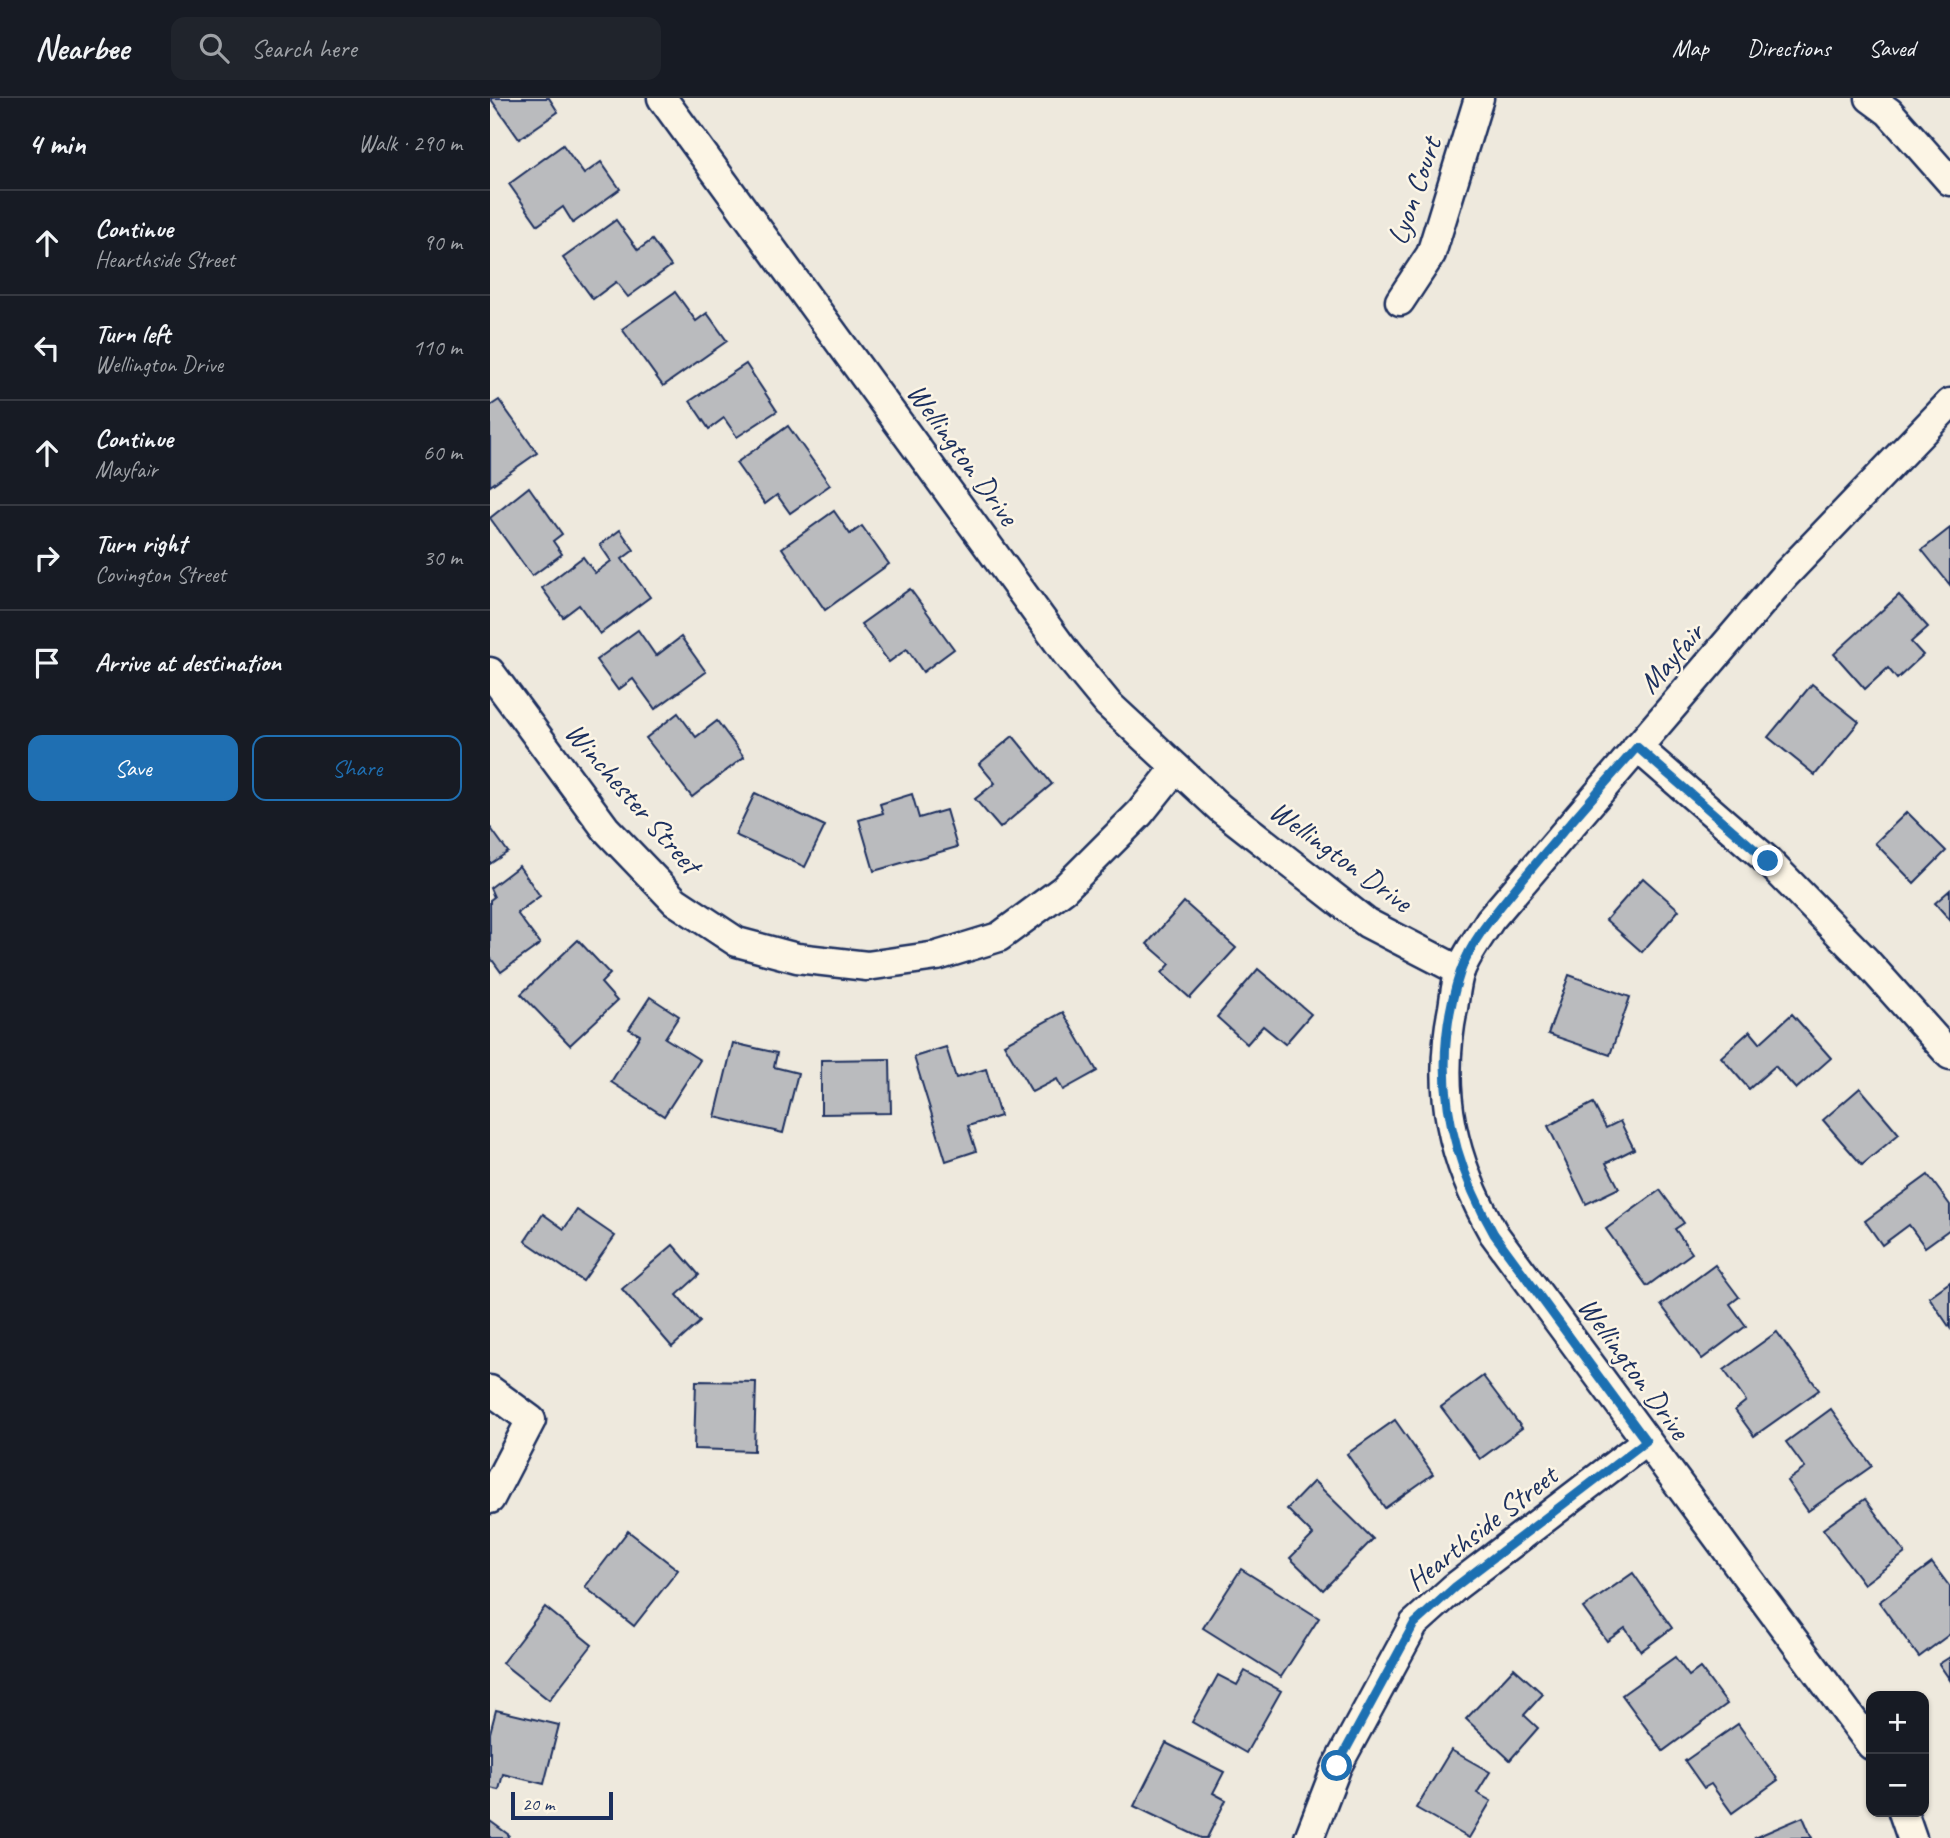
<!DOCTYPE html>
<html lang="en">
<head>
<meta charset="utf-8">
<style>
  :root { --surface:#171b24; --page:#20242c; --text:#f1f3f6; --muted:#9ea1a6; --line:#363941; --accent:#1f6fb2 }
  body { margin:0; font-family:Caveat,sans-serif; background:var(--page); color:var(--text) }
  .controls { position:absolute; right:21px; bottom:21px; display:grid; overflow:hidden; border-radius:14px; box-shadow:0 2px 5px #0004 }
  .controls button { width:63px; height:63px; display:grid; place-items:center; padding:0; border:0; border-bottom:2px solid var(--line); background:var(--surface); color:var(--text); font:35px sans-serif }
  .scale { position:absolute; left:21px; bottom:18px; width:102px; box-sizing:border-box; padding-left:7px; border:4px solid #1b2f5e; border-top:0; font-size:19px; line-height:24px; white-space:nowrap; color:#1b2f5e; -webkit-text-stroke:5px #fcf5e5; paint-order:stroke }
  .stop { position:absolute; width:21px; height:21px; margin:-16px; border:5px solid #1f6fb2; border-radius:50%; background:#fff }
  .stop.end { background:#1f6fb2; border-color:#fff; box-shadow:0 2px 7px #0008 }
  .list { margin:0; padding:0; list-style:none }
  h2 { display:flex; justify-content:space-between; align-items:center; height:91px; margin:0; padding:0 28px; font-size:30px }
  h2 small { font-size:23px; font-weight:400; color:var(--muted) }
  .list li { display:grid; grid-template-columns:46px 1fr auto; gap:21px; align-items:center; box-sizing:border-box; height:105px; padding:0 28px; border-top:2px solid var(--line) }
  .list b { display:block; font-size:26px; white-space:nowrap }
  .list p { margin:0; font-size:23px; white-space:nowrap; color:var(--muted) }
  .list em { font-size:23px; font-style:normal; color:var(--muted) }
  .actions { display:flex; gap:14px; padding:21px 28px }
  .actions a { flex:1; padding:16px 0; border:2px solid var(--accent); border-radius:14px; text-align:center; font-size:24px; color:var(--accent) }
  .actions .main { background:var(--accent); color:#fff }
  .icon { flex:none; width:38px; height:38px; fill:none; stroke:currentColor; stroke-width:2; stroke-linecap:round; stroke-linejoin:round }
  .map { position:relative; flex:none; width:1460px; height:1740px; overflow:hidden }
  header { display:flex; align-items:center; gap:42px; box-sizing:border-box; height:98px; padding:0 35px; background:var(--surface); border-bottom:2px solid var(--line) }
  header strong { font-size:33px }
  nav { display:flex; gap:38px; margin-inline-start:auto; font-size:24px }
  .search { width:490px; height:63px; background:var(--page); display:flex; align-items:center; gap:18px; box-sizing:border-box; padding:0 24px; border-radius:14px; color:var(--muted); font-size:26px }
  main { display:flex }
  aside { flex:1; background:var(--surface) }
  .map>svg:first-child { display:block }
  .building { fill:#babbbe; stroke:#1b2f5e; stroke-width:2 }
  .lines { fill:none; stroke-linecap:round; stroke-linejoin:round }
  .minor-casing { stroke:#1b2f5e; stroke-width:33 }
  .minor { stroke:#fcf5e5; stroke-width:28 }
  .route { stroke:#1f6fb2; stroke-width:9 }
  .labels { text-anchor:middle; stroke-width:5; stroke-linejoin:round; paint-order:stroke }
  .street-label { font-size:30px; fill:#1b2f5e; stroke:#fcf5e5 }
</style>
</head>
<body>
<header>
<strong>Nearbee</strong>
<div class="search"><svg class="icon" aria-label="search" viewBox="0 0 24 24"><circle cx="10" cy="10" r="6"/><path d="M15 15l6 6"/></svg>Search here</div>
<nav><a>Map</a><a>Directions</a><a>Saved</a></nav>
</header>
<main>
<aside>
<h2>4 min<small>Walk · 290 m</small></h2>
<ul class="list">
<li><svg class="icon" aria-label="ahead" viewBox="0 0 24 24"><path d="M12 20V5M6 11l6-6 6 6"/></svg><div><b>Continue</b><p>Hearthside Street</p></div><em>90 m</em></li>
<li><svg class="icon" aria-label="left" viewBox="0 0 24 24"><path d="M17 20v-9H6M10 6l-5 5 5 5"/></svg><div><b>Turn left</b><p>Wellington Drive</p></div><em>110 m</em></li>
<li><svg class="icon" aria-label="ahead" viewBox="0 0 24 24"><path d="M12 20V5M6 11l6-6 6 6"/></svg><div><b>Continue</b><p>Mayfair</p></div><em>60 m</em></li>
<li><svg class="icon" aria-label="right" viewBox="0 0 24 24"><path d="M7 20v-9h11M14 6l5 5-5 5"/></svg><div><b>Turn right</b><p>Covington Street</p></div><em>30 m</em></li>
<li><svg class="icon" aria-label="arrive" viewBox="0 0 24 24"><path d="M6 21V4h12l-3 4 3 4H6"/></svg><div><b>Arrive at destination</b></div></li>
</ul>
<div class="actions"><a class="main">Save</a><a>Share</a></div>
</aside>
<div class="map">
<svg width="1460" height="1740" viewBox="0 0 1460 1740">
  <rect width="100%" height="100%" fill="#eee9dd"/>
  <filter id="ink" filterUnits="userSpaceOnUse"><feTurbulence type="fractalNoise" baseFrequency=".0143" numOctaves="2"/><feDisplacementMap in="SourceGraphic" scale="14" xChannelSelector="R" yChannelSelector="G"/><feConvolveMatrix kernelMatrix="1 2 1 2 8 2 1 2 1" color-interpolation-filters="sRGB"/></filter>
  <g filter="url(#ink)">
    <g class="building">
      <path d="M0,0H59L68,14L29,41Z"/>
      <path d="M73,47L94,76L111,64L130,91L83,125L73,109L48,127L19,86Z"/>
      <path d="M126,122L148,152L162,142L181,168L138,199L126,184L103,201L73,160Z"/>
      <path d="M185,194L206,223L217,215L237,243L173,288L132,231Z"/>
      <path d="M256,266L287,313L247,339L234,320L219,331L200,303Z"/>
      <path d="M9,302L47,355L0,388V308Z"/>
      <path d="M298,328L340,387L300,415L287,397L275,406L246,365Z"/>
      <path d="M39,389L72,436L63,443L72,456L42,478L0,420Z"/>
      <path d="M344,413L360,436L372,428L399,466L335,512L292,450Z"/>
      <path d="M1460,430V487L1432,452Z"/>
      <path d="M130,432L144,452L132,461L160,499L110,536L89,507L73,519L52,490L93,459L105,475L121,463L110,447Z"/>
      <path d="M420,491L464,551L433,574L417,551L399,564L371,526Z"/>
      <path d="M1409,497L1438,529L1421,544L1433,557L1407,581L1398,570L1375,591L1344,556Z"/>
      <path d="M148,532L166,558L191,539L216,574L165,611L143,581L128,592L106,562Z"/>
      <path d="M1322,586L1369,624L1325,677L1278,639Z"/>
      <path d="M188,615L206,639L227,623L254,659L202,699L156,640Z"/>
      <path d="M523,638L562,686L510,730L485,701L505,685L489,666Z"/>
      <path d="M265,695L335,728L315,769L245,737Z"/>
      <path d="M422,696L429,720L456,712L467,749L384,773L369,722L393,715L390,706Z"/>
      <path d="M1417,714L1456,753L1424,785L1385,745Z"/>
      <path d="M0,729L18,754L0,766Z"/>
      <path d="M29,768L50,798L27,815L50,846L11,874L0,859V802L4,799L0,790Z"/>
      <path d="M1153,780L1189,812L1152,854L1116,822Z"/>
      <path d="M1460,792V822L1445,805Z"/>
      <path d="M694,804L746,850L700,900L672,875L680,866L657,846Z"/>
      <path d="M88,842L120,876L111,885L127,903L80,947L31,896Z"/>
      <path d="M768,871L821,916L795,946L773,928L757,946L727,919Z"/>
      <path d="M1079,877L1140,899L1120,957L1058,936Z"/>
      <path d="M160,899L189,918L175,940L210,962L174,1018L121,984L150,937L139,931Z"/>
      <path d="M573,914L607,973L573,992L567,981L542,994L514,946Z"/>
      <path d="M1302,916L1341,960L1306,991L1285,968L1259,991L1231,959L1260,933L1270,945Z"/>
      <path d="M243,945L287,955L284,969L308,975L293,1035L225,1019Z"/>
      <path d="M456,949L466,980L496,971L510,1018L478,1028L486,1053L456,1063L424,959Z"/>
      <path d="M400,961L401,1015L331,1016V962Z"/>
      <path d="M1370,990L1409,1036L1372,1067L1333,1022Z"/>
      <path d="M1103,1005L1116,1030L1130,1023L1144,1051L1116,1065L1129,1090L1096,1106L1058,1028Z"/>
      <path d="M1438,1077L1460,1107V1131L1435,1149L1419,1127L1392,1147L1375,1123Z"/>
      <path d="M1170,1092L1194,1125L1185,1131L1202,1155L1157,1188L1116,1131Z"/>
      <path d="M87,1112L125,1138L93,1183L35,1143L53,1116L74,1131Z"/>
      <path d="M183,1147L209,1177L187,1197L210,1224L182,1249L132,1191Z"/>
      <path d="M1225,1167L1249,1199L1240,1206L1256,1228L1212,1261L1171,1207Z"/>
      <path d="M1460,1184V1230L1439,1199Z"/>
      <path d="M1287,1234L1329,1292L1264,1338L1245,1312L1256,1303L1234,1272Z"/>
      <path d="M993,1278L1032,1330L990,1361L951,1309Z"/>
      <path d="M206,1283L266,1284L264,1353L204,1351Z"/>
      <path d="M1341,1311L1382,1368L1318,1413L1297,1383L1315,1370L1296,1344Z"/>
      <path d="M905,1322L943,1376L895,1410L857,1356Z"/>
      <path d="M824,1383L883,1441L833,1492L800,1460L823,1437L797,1411Z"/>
      <path d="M1375,1401L1415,1455L1374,1486L1333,1431Z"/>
      <path d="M138,1433L188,1472L144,1528L95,1489Z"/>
      <path d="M1442,1465L1460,1489V1536L1429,1559L1389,1504Z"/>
      <path d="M751,1471L829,1520L791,1579L713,1530Z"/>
      <path d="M1143,1475L1182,1530L1151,1553L1135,1530L1117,1543L1093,1510Z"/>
      <path d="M55,1509L102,1547L59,1602L12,1565Z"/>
      <path d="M1185,1559L1199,1578L1210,1570L1237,1606L1173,1653L1132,1597Z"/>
      <path d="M1460,1559V1582L1449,1566Z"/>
      <path d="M1024,1570L1053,1596L1034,1617L1048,1630L1020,1662L976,1621Z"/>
      <path d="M755,1573L791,1593L756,1655L702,1624L728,1577L747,1587Z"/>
      <path d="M6,1612L69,1627L54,1686L13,1676L9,1692L0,1690V1635Z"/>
      <path d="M1248,1626L1288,1682L1242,1715L1221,1686L1214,1690L1195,1663Z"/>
      <path d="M676,1645L734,1674L723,1695L736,1702L717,1740H711L644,1708Z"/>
      <path d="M961,1652L1000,1674L987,1695L1001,1703L979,1740L926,1710Z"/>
      <path d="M1313,1719L1322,1740H1264Z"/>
      <path d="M0,1723L19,1737L17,1740H0Z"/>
    </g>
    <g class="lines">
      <defs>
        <g id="minor">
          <path d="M172,0L576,555L618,606L730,710L877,825L970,873"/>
          <path d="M1380,0L1399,14L1460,83"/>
          <path d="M910,203L941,156L989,0"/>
          <path d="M0,574L116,731L185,803L247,844L307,860L377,868L447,858L509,839L574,791L650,715L686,670"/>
          <path d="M1147,649L1278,763L1375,862L1460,957"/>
          <path d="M0,1292L41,1322L0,1401"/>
          <path d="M1381,1647L1004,1136C962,1062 946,994 963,910C965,898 966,884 970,873C977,855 990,838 1000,822L1295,477L1460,305"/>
          <path d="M1413,1714L1422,1740"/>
          <path d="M819,1740L847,1668L924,1526L965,1489L1156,1343"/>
        </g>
      </defs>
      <use href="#minor" class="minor-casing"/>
      <use href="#minor" class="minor"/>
    </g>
  </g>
  <g class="lines" filter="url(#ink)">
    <path class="route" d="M847,1668L924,1526L965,1489L1156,1343L1004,1136C957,1054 940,967 970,875C981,841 1010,809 1032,782C1069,737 1108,693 1147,649L1278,763"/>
  </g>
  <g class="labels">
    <g class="street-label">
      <text transform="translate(924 93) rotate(-71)" y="10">Lyon Court</text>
      <text transform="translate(473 356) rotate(54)" y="10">Wellington Drive</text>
      <text transform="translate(1181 560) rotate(-49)" y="10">Mayfair</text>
      <text transform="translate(143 700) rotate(49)" y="10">Winchester Street</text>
      <text transform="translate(851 758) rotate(36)" y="10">Wellington Drive</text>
      <text transform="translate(1144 1270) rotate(54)" y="10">Wellington Drive</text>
      <text transform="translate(991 1430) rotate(-38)" y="10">Hearthside Street</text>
    </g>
  </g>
</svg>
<div class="controls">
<button>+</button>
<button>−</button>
</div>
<div class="scale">20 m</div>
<div class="stop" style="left:847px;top:1668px"></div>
<div class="stop end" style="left:1278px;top:763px"></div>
</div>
</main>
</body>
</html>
